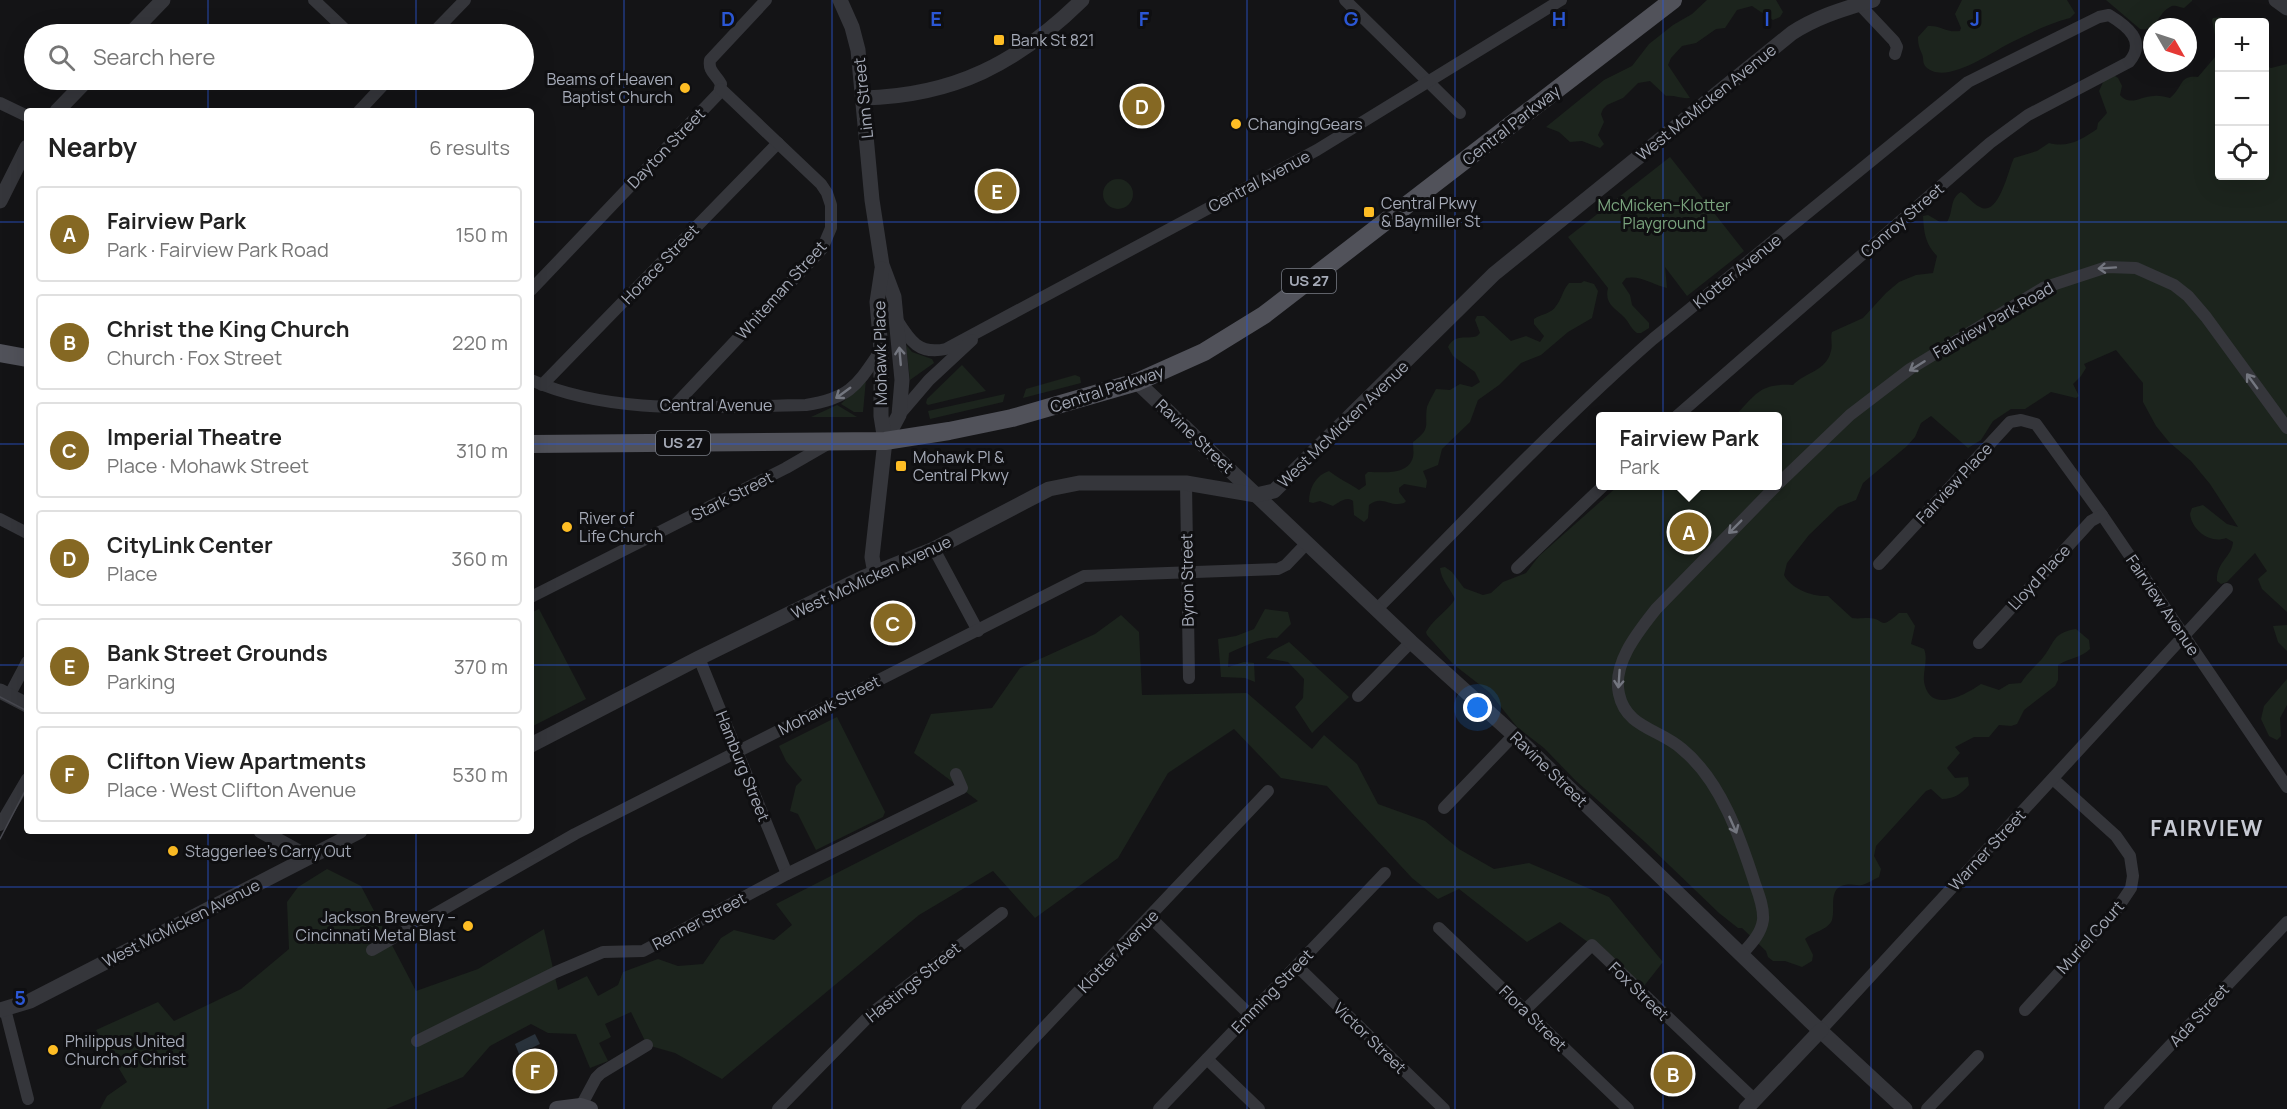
<!DOCTYPE html>
<html lang="en">
<head>
<meta charset="utf-8">
<style>
  :root { --surface:#fff; --page:#f2f2f2; --text:#222; --muted:#767676; --line:#e0e0e0; --accent:#856823 }
  body { margin:0; font-family:Manrope,sans-serif; background:var(--page); color:var(--text) }
  .controls { position:absolute; right:18px; top:18px; display:grid; overflow:hidden; border-radius:6px; box-shadow:0 6px 24px #0002 }
  .controls button { width:54px; height:54px; display:grid; place-items:center; padding:0; border:0; border-bottom:2px solid var(--line); background:var(--surface); color:var(--text); font:30px sans-serif }
  .compass { position:absolute; left:2143px; top:18px; width:54px; height:54px; border-radius:50%; background:var(--surface); box-shadow:0 6px 24px #0002; rotate:129deg }
  .you { position:absolute; left:1478px; top:708px; width:21px; height:21px; margin:-15px; border:4px solid #fff; border-radius:50%; background:#1a73e8; box-shadow:0 0 0 9px #1a73e833 }
  .badge { display:grid; place-items:center; width:39px; height:39px; border-radius:50%; background:var(--accent); color:#fff; font-size:20px; font-weight:700 }
  .pin { position:absolute; translate:-50% -50%; border:3px solid #fff; box-shadow:0 2px 6px #0006 }
  .popup { position:absolute; left:1596px; top:412px; width:186px; height:78px; box-sizing:border-box; display:grid; place-content:center; border-radius:6px; background:var(--surface); filter:drop-shadow(0 2px 4px #0005); font-size:20px; white-space:nowrap; color:var(--muted) }
  .popup b { font-size:22px; color:var(--text) }
  .popup::after { content:''; position:absolute; left:50%; top:100%; margin-left:-12px; border:12px solid transparent; border-top-color:var(--surface) }
  .list { margin:0; padding:0; list-style:none }
  h2 { display:flex; justify-content:space-between; align-items:center; height:78px; margin:0; padding:0 24px; font-size:26px }
  h2 small { font-size:20px; font-weight:400; color:var(--muted) }
  .list li { display:grid; grid-template-columns:39px 1fr auto; gap:18px; align-items:center; box-sizing:border-box; height:96px; margin:0 12px 12px; padding:0 12px; border:2px solid var(--line); border-radius:6px }
  .list b { display:block; font-size:22px; white-space:nowrap }
  .list p { margin:0; font-size:20px; white-space:nowrap; color:var(--muted) }
  .list em { font-size:20px; font-style:normal; color:var(--muted) }
  .icon { flex:none; width:33px; height:33px; fill:none; stroke:currentColor; stroke-width:2; stroke-linecap:round; stroke-linejoin:round }
  .map { position:relative; flex:none; width:2287px; height:1109px; overflow:hidden }
  .search { position:absolute; background:var(--surface); box-shadow:0 6px 24px #0002; left:24px; top:24px; width:510px; height:66px; display:flex; align-items:center; gap:15px; box-sizing:border-box; padding:0 21px; border-radius:33px; color:var(--muted); font-size:22px }
  .panel { position:absolute; background:var(--surface); box-shadow:0 6px 24px #0002; left:24px; top:108px; width:510px; height:726px; border-radius:6px }
  .map>svg:first-child { display:block }
  .green { fill:#1c241d }
  .water { fill:#29323b }
  .lines { fill:none; stroke-linecap:round; stroke-linejoin:round }
  .minor { stroke:#35363b; stroke-width:12 }
  .tertiary { stroke:#35363b; stroke-width:15 }
  .secondary { stroke:#43444b; stroke-width:16 }
  .primary { stroke:#51525a; stroke-width:18 }
  .tram { stroke:#484950; stroke-width:1.5 }
  .oneway { stroke:#73767f }
  .grid { fill:none; stroke:#2b57d5; stroke-width:1.5; stroke-opacity:0.55 }
  .poi-dot { fill:#febd24; stroke:#0f0f11; stroke-width:2 }
  .labels { text-anchor:middle; stroke-width:6; stroke-linejoin:round; paint-order:stroke }
  .shield { fill:#0f0f11; stroke:#787c85; stroke-width:1.5 }
  .shield-label { font-size:15px; font-weight:bold; fill:#a5aab7 }
  .poi-label { font-size:16px; fill:#a5aab7; stroke:#0f0f11; text-anchor:start }
  .street-label { font-size:16px; fill:#a5aab7; stroke:#0f0f11 }
  .park-label { font-size:16px; fill:#7aa47e; stroke:#0f0f11 }
  .district-label { font-size:22px; font-weight:bold; letter-spacing:1.5px; fill:#c6c9d3; stroke:#0f0f11 }
  .grid-label { font-size:20px; text-anchor:middle; font-weight:bold; fill:#2b57d5; stroke:#0f0f11; stroke-width:6; stroke-linejoin:round; paint-order:stroke }
</style>
</head>
<body>
<div class="map">
<svg width="2287" height="1109" viewBox="0 0 2287 1109">
  <rect width="100%" height="100%" fill="#141416"/>
  <g class="green">
    <path d="M1707,0H1776L1783,12L1780,17L1773,20L1752,6L1737,10L1725,28L1716,29L1696,43L1682,46L1671,58L1668,65L1690,98C1681,99 1675,95 1666,96L1650,81L1638,83L1623,98L1607,105L1603,109L1601,114L1604,122L1598,135L1604,144L1600,148L1582,141L1570,142L1559,132L1546,127L1604,80L1632,66L1649,44L1673,25L1692,14Z"/>
    <path d="M1962,0H2067L2075,13L2070,18C2049,23 2029,34 2010,43C1992,52 1945,86 1926,67C1922,63 1924,58 1922,54C1919,47 1918,44 1918,37L1928,26C1941,25 1946,33 1960,31L1961,28L1955,14Z"/>
    <path d="M2106,0H2192V1L2184,8C2179,7 2174,4 2170,7C2158,13 2156,32 2140,29Z"/>
    <path d="M2221,17L2228,22H2220V176H2264L2265,66L2271,68L2287,64V612L2262,589L2258,579L2267,571L2255,553L2227,582L2221,584L2217,581C2216,562 2232,557 2233,542L2226,538C2211,544 2192,531 2190,514L2192,508L2203,505L2227,524L2238,527L2210,484L2191,461L2169,442L2156,426L2143,402V383L2116,350L2084,364L2086,368L2081,376L2073,384L2079,396L2076,398L2051,392L2025,409H2011L1993,421L1981,440L1968,448L1931,416L1921,423L1915,437L1907,446L1863,483L1856,500L1838,507L1809,535L1787,563L1784,575C1791,589 1813,597 1828,596L1852,618C1858,619 1862,618 1868,618C1886,618 1878,632 1899,613H1907L1915,626L1911,644L1924,649C1929,661 1921,674 1925,686C1933,714 1968,693 1981,684L1999,690L2009,684L2021,683C2027,674 2034,667 2041,660C2055,644 2051,633 2076,629L2089,640L2090,649C2081,658 2069,658 2058,665V680L2055,686L2024,710L2017,724L2011,726L1999,725L1989,737H1974L1955,747L1960,753L1947,768L1955,778L1968,777L1969,785C1961,794 1954,799 1942,799L1931,789L1926,791L1876,846L1874,856L1881,869L1879,877C1874,879 1867,884 1862,885C1853,886 1846,882 1838,888C1830,895 1835,910 1832,920C1828,930 1813,932 1805,939L1813,955L1812,961L1802,967L1785,961H1773L1768,957L1766,951L1742,928H1738L1719,913L1645,842L1576,781L1544,748L1517,727L1489,692L1453,664L1427,635L1426,632C1434,618 1449,610 1455,599C1450,588 1441,580 1440,568L1445,567L1452,572L1464,588L1483,595L1491,593L1503,582L1526,573L1539,556L1618,486H1778V416H1735C1756,394 1760,383 1793,385C1805,372 1826,372 1831,351C1833,344 1830,338 1832,332L1863,318L1886,293L1899,282L1916,275L1933,273L1937,256C1925,243 1924,233 1923,216L1928,215L1940,222H1947C1954,211 1949,199 1961,192C1968,196 1973,204 1980,207C1999,218 2009,167 2014,158L2037,151L2049,143C2068,148 2081,140 2097,129L2098,123L2107,113L2099,91L2105,78L2114,75L2118,78L2122,86L2120,95C2131,107 2140,96 2154,96C2159,95 2165,97 2170,98C2184,86 2179,75 2198,77L2215,57L2216,40L2212,20L2213,18Z"/>
    <path d="M1670,157L1744,251L1687,296L1665,267L1667,288C1653,285 1641,275 1626,278L1622,283L1630,295L1632,305L1649,323V328L1641,333H1637C1631,329 1629,322 1624,317C1615,308 1604,304 1608,288L1568,237Z"/>
    <circle cx="1118" cy="194" r="15"/>
    <path d="M1584,281L1594,284L1598,291L1592,318L1568,332L1541,355L1521,363L1499,385L1478,400L1470,422L1442,449L1438,465L1423,471L1427,481L1426,488L1404,484L1399,488V492L1406,501L1404,503C1390,508 1382,494 1369,505L1368,518L1364,522L1354,515L1353,501C1346,496 1340,502 1333,506L1320,501L1313,503L1309,502C1309,488 1316,475 1329,471C1339,479 1349,483 1359,490L1366,485L1365,475L1368,472C1382,472 1408,476 1413,457C1414,453 1413,447 1413,442C1432,428 1424,426 1427,407C1429,401 1433,395 1436,389L1450,390L1460,384L1472,387L1480,382L1475,372L1453,356L1448,347C1455,333 1466,340 1477,336L1480,333L1475,320L1477,316H1484L1511,341L1526,336L1540,342L1544,336L1534,324V319C1541,314 1551,314 1556,306C1562,299 1562,291 1569,283H1581Z"/>
    <path d="M906,345L912,352L932,359L934,363L910,380Z"/>
    <path d="M962,365L986,391L928,405L926,403L927,399Z"/>
    <path d="M1075,375L1080,377L1081,383L1023,398L1026,389Z"/>
    <path d="M866,379L863,412H854L841,404Z"/>
    <path d="M1005,394L1003,402L930,419L928,411Z"/>
    <path d="M837,405L857,417H811Z"/>
    <path d="M539,609L586,699L531,727V613Z"/>
    <path d="M1265,609L1288,612L1291,624L1277,638C1265,636 1241,648 1229,653L1228,667L1244,662L1254,663L1255,682L1245,678L1221,677L1218,639L1236,636L1254,629Z"/>
    <path d="M1121,615L1139,632L1142,695L1247,693L1312,749L1324,735L1357,764L1378,804L1425,821L1459,849L1494,869L1529,863L1609,897L1663,962L1640,991L1592,945L1560,922L1527,942L1459,889L1438,899L1412,878L1327,786L1281,778L1234,729L1168,773L1118,858L1035,918L993,871L919,915L722,1079L675,1053L647,1045L631,1012L605,1024L611,1037L599,1043L608,1061L590,1068L576,1034L548,1033L531,1024L490,1046L463,1077L386,1109H100L107,1096L127,1082L96,1030L158,1002L174,1021L241,989L289,949L287,902L298,887L327,869L361,886L416,991L478,969L544,929L558,990L587,976L598,996L618,985L623,972L658,959L678,966L703,964L721,938L734,930L774,940L792,925L776,904L978,801L914,753L931,714L992,708L1020,668L1095,634Z"/>
    <path d="M2287,625V651L2278,642L2273,626Z"/>
    <path d="M1289,642L1349,697L1312,733L1295,707L1303,698L1304,679L1288,662L1266,658L1274,650Z"/>
    <path d="M2287,679V705L2280,718L2281,736L2277,740L2269,736L2261,719L2264,706Z"/>
    <path d="M837,717L885,812L883,817L816,850L798,814L790,811L796,786L802,780L786,761L779,746Z"/>
  </g>
  <path class="water" d="M535,1034L540,1044L519,1054L515,1044Z"/>
  <g class="lines">
    <g class="minor">
      <path d="M314,0L350,34"/>
      <path d="M1345,0L1460,113"/>
      <path d="M1859,4L1894,41L1897,47L1895,54"/>
      <path d="M432,34L465,0"/>
      <path d="M0,103L27,116"/>
      <path d="M359,111L388,80"/>
      <path d="M531,290L719,93L721,84C716,74 708,72 710,60L766,0"/>
      <path d="M897,320C910,341 919,355 946,349L1317,150L1561,0"/>
      <path d="M531,380C615,417 716,406 806,405C851,398 857,385 881,350"/>
      <path d="M542,385L778,143"/>
      <path d="M674,406L822,249L831,228V205L827,193L821,184L721,89"/>
      <path d="M899,415L929,380L972,340"/>
      <path d="M1186,483L1189,678"/>
      <path d="M1778,484L1850,415L1910,369L2043,288L2107,267L2136,268L2174,285L2188,296L2206,317L2287,428"/>
      <path d="M0,519L27,533"/>
      <path d="M934,549L978,631"/>
      <path d="M1879,564L2010,422L2021,420L2036,424L2102,515L2287,787"/>
      <path d="M1517,568L1603,486"/>
      <path d="M531,597L786,468L831,442"/>
      <path d="M1377,609C1468,518 1556,424 1653,339L1968,82L2099,17L2109,15C2127,26 2147,41 2129,62L2028,115L1990,143L1677,416"/>
      <path d="M1979,643L2091,521L2102,515"/>
      <path d="M699,658L787,874"/>
      <path d="M9,696L27,662"/>
      <path d="M1358,696L1411,642"/>
      <path d="M1444,808L1514,735"/>
      <path d="M0,825L27,779"/>
      <path d="M1150,917L1249,1014"/>
      <path d="M1439,928L1628,1109"/>
      <path d="M372,950L575,834L1076,580L1084,576L1278,569L1286,565L1307,543"/>
      <path d="M1742,954C1751,944 1761,934 1763,920C1764,908 1759,895 1755,884C1740,837 1721,781 1682,749C1660,729 1626,728 1619,694C1612,663 1638,632 1656,609L1776,486"/>
      <path d="M1297,966L1444,1109"/>
      <path d="M5,1009L28,1099"/>
      <path d="M1525,1010L1592,945L1755,1100"/>
      <path d="M2025,1010L2117,909L2131,888L2133,876L2130,856L2116,836L2053,779"/>
      <path d="M1821,1030L2227,589"/>
      <path d="M417,1041L556,972L603,952L643,951L787,874L962,788L956,774"/>
      <path d="M1207,1059L1259,1109"/>
      <path d="M581,1106L596,1078L601,1073L647,1045"/>
      <path d="M778,1109L873,1012L1002,913"/>
      <path d="M967,1109L1268,791"/>
      <path d="M1159,1109L1385,873"/>
      <path d="M1927,1109L1978,1056"/>
      <path d="M2110,1109L2287,922"/>
    </g>
    <g class="tertiary">
      <path d="M840,0L852,27L858,50L872,200L882,265L894,297L902,380L899,415L885,441"/>
      <path d="M2276,0L2287,8"/>
      <path d="M130,34L163,0"/>
      <path d="M863,98C954,96 1018,63 1082,0"/>
      <path d="M57,111L87,80"/>
      <path d="M0,201L27,147"/>
      <path d="M1137,382L1411,642L1514,735L1810,1021L1905,1109"/>
      <path d="M875,573L872,557L885,441L881,416V350L877,302L882,269"/>
      <path d="M0,691L27,705"/>
      <path d="M531,745L699,658L862,578L934,549L1049,489L1079,483H1186L1256,495L1274,491L1494,274L1792,33C1818,16 1844,9 1873,0"/>
      <path d="M261,831L308,857"/>
      <path d="M0,1010L30,1001L360,831"/>
      <path d="M1746,1109L1821,1030"/>
    </g>
    <path class="secondary" d="M557,1109L581,1106L590,1109"/>
    <g class="primary">
      <path d="M0,353L27,358"/>
      <path d="M531,444L885,441L949,431L1012,418L1137,382L1204,352L1264,315L1673,0"/>
    </g>
    <g class="tram">
      <path d="M0,697L27,711"/>
      <path d="M0,839L27,787"/>
    </g>
  </g>
  <defs><path id="oneway-shaft" d="M-6 0H5M1.5-3L5.5 0L1.5 3" fill="none" stroke-width="1.6" stroke-linecap="round" stroke-linejoin="round" transform="scale(1.5)"/></defs>
  <g class="oneway">
    <use href="#oneway-shaft" transform="translate(2107 268) rotate(176)"/>
    <use href="#oneway-shaft" transform="translate(900 356) rotate(-95)"/>
    <use href="#oneway-shaft" transform="translate(1917 366) rotate(148)"/>
    <use href="#oneway-shaft" transform="translate(2252 381) rotate(-126)"/>
    <use href="#oneway-shaft" transform="translate(843 393) rotate(144)"/>
    <use href="#oneway-shaft" transform="translate(1735 527) rotate(135)"/>
    <use href="#oneway-shaft" transform="translate(1619 679) rotate(94)"/>
    <use href="#oneway-shaft" transform="translate(1733 825) rotate(66)"/>
  </g>
  <path class="grid" d="M208,0V34M416,0V34M624,0V1109M832,0V1109M1040,0V1109M1247,0V1109M1455,0V1109M1663,0V1109M1871,0V1109M2079,0V1109M208,80V111M416,80V111M0,222H27M531,222H2287M0,444H27M531,444H2287M0,665H27M531,665H2287M208,831V1109M416,831V1109M0,887H2287"/>
  <g class="poi-dot">
    <rect x="993" y="34" width="12" height="12" rx="3"/>
    <circle cx="685" cy="88" r="6"/>
    <circle cx="1236" cy="124" r="6"/>
    <rect x="1363" y="206" width="12" height="12" rx="3"/>
    <rect x="895" y="460" width="12" height="12" rx="3"/>
    <circle cx="567" cy="527" r="6"/>
    <circle cx="173" cy="851" r="6"/>
    <circle cx="468" cy="926" r="6"/>
    <circle cx="53" cy="1050" r="6"/>
  </g>
  <g class="labels">
    <g class="shield">
      <rect x="1282" y="269" width="54" height="24" rx="4.5"/>
      <rect x="656" y="431" width="54" height="24" rx="4.5"/>
    </g>
    <g class="shield-label">
      <text x="1309" y="286">US 27</text>
      <text x="683" y="448">US 27</text>
    </g>
    <g class="poi-label">
      <text x="1011" y="46">Bank St 821</text>
      <text x="673" y="85" text-anchor="end">Beams of Heaven<tspan x="673" dy="18">Baptist Church</tspan></text>
      <text x="1248" y="130">ChangingGears</text>
      <text x="1381" y="209">Central Pkwy<tspan x="1381" dy="18">&amp; Baymiller St</tspan></text>
      <text x="913" y="463">Mohawk Pl &amp;<tspan x="913" dy="18">Central Pkwy</tspan></text>
      <text x="579" y="524">River of<tspan x="579" dy="18">Life Church</tspan></text>
      <text x="185" y="857">Staggerlee's Carry Out</text>
      <text x="456" y="923" text-anchor="end">Jackson Brewery –<tspan x="456" dy="18">Cincinnati Metal Blast</tspan></text>
      <text x="65" y="1047">Philippus United<tspan x="65" dy="18">Church of Christ</tspan></text>
    </g>
    <g class="street-label">
      <text transform="translate(863 98) rotate(-96)" y="6">Linn Street</text>
      <text transform="translate(1706 102) rotate(-39)" y="6">West McMicken Avenue</text>
      <text transform="translate(1511 125) rotate(-38)" y="6">Central Parkway</text>
      <text transform="translate(666 148) rotate(-46)" y="6">Dayton Street</text>
      <text transform="translate(1259 181) rotate(-28)" y="6">Central Avenue</text>
      <text transform="translate(1902 220) rotate(-41)" y="6">Conroy Street</text>
      <text transform="translate(660 264) rotate(-46)" y="6">Horace Street</text>
      <text transform="translate(1737 271) rotate(-39)" y="6">Klotter Avenue</text>
      <text transform="translate(781 290) rotate(-48)" y="6">Whiteman Street</text>
      <text transform="translate(1993 320) rotate(-30)" y="6">Fairview Park Road</text>
      <text transform="translate(880 353) rotate(-91)" y="6">Mohawk Place</text>
      <text transform="translate(1107 389) rotate(-18)" y="6">Central Parkway</text>
      <text x="716" y="411">Central Avenue</text>
      <text transform="translate(1343 424) rotate(-44)" y="6">West McMicken Avenue</text>
      <text transform="translate(1195 436) rotate(43)" y="6">Ravine Street</text>
      <text transform="translate(1954 483) rotate(-47)" y="6">Fairview Place</text>
      <text transform="translate(732 496) rotate(-27)" y="6">Stark Street</text>
      <text transform="translate(871 577) rotate(-25)" y="6">West McMicken Avenue</text>
      <text transform="translate(2039 577) rotate(-47)" y="6">Lloyd Place</text>
      <text transform="translate(1187 580) rotate(-91)" y="6">Byron Street</text>
      <text transform="translate(2163 605) rotate(56)" y="6">Fairview Avenue</text>
      <text transform="translate(829 705) rotate(-27)" y="6">Mohawk Street</text>
      <text transform="translate(743 766) rotate(68)" y="6">Hamburg Street</text>
      <text transform="translate(1549 769) rotate(44)" y="6">Ravine Street</text>
      <text transform="translate(1987 850) rotate(-47)" y="6">Warner Street</text>
      <text transform="translate(699 921) rotate(-28)" y="6">Renner Street</text>
      <text transform="translate(181 923) rotate(-27)" y="6">West McMicken Avenue</text>
      <text transform="translate(2090 937) rotate(-48)" y="6">Muriel Court</text>
      <text transform="translate(1118 951) rotate(-46)" y="6">Klotter Avenue</text>
      <text transform="translate(913 982) rotate(-39)" y="6">Hastings Street</text>
      <text transform="translate(1272 991) rotate(-46)" y="6">Emming Street</text>
      <text transform="translate(1639 991) rotate(44)" y="6">Fox Street</text>
      <text transform="translate(2199 1015) rotate(-47)" y="6">Ada Street</text>
      <text transform="translate(1533 1018) rotate(44)" y="6">Flora Street</text>
      <text transform="translate(1370 1038) rotate(44)" y="6">Victor Street</text>
    </g>
    <g class="park-label">
      <text x="1664" y="211">McMicken–Klotter<tspan x="1664" dy="18">Playground</tspan></text>
    </g>
    <g class="district-label">
      <text x="2207" y="836">FAIRVIEW</text>
    </g>
  </g>
  <g class="grid-label">
    <text x="728" y="26">D</text>
    <text x="936" y="26">E</text>
    <text x="1144" y="26">F</text>
    <text x="1351" y="26">G</text>
    <text x="1559" y="26">H</text>
    <text x="1767" y="26">I</text>
    <text x="1975" y="26">J</text>
    <text x="20" y="1005">5</text>
  </g>
</svg>
<div class="controls">
<button>+</button>
<button>−</button>
<button><svg class="icon" aria-label="locate" viewBox="0 0 24 24"><circle cx="12" cy="12" r="6"/><path d="M12 2v4M12 18v4M2 12h4M18 12h4"/></svg></button>
</div>
<svg class="compass" viewBox="-18 -18 36 36"><path d="M0-13l5 13h-10z" fill="#e53935"/><path d="M0 13l5-13h-10z" fill="#767676"/></svg>
<div class="you"></div>
<div class="pin badge" style="left:1689px;top:532px">A</div>
<div class="popup"><b>Fairview Park</b>Park</div>
<div class="pin badge" style="left:1673px;top:1074px">B</div>
<div class="pin badge" style="left:893px;top:623px">C</div>
<div class="pin badge" style="left:1142px;top:106px">D</div>
<div class="pin badge" style="left:997px;top:191px">E</div>
<div class="pin badge" style="left:535px;top:1071px">F</div>
<div class="search"><svg class="icon" aria-label="search" viewBox="0 0 24 24"><circle cx="10" cy="10" r="6"/><path d="M15 15l6 6"/></svg>Search here</div>
<section class="panel">
<h2>Nearby<small>6 results</small></h2>
<ul class="list">
<li><span class="badge">A</span><div><b>Fairview Park</b><p>Park · Fairview Park Road</p></div><em>150 m</em></li>
<li><span class="badge">B</span><div><b>Christ the King Church</b><p>Church · Fox Street</p></div><em>220 m</em></li>
<li><span class="badge">C</span><div><b>Imperial Theatre</b><p>Place · Mohawk Street</p></div><em>310 m</em></li>
<li><span class="badge">D</span><div><b>CityLink Center</b><p>Place</p></div><em>360 m</em></li>
<li><span class="badge">E</span><div><b>Bank Street Grounds</b><p>Parking</p></div><em>370 m</em></li>
<li><span class="badge">F</span><div><b>Clifton View Apartments</b><p>Place · West Clifton Avenue</p></div><em>530 m</em></li>
</ul>
</section>
</div>
</body>
</html>
